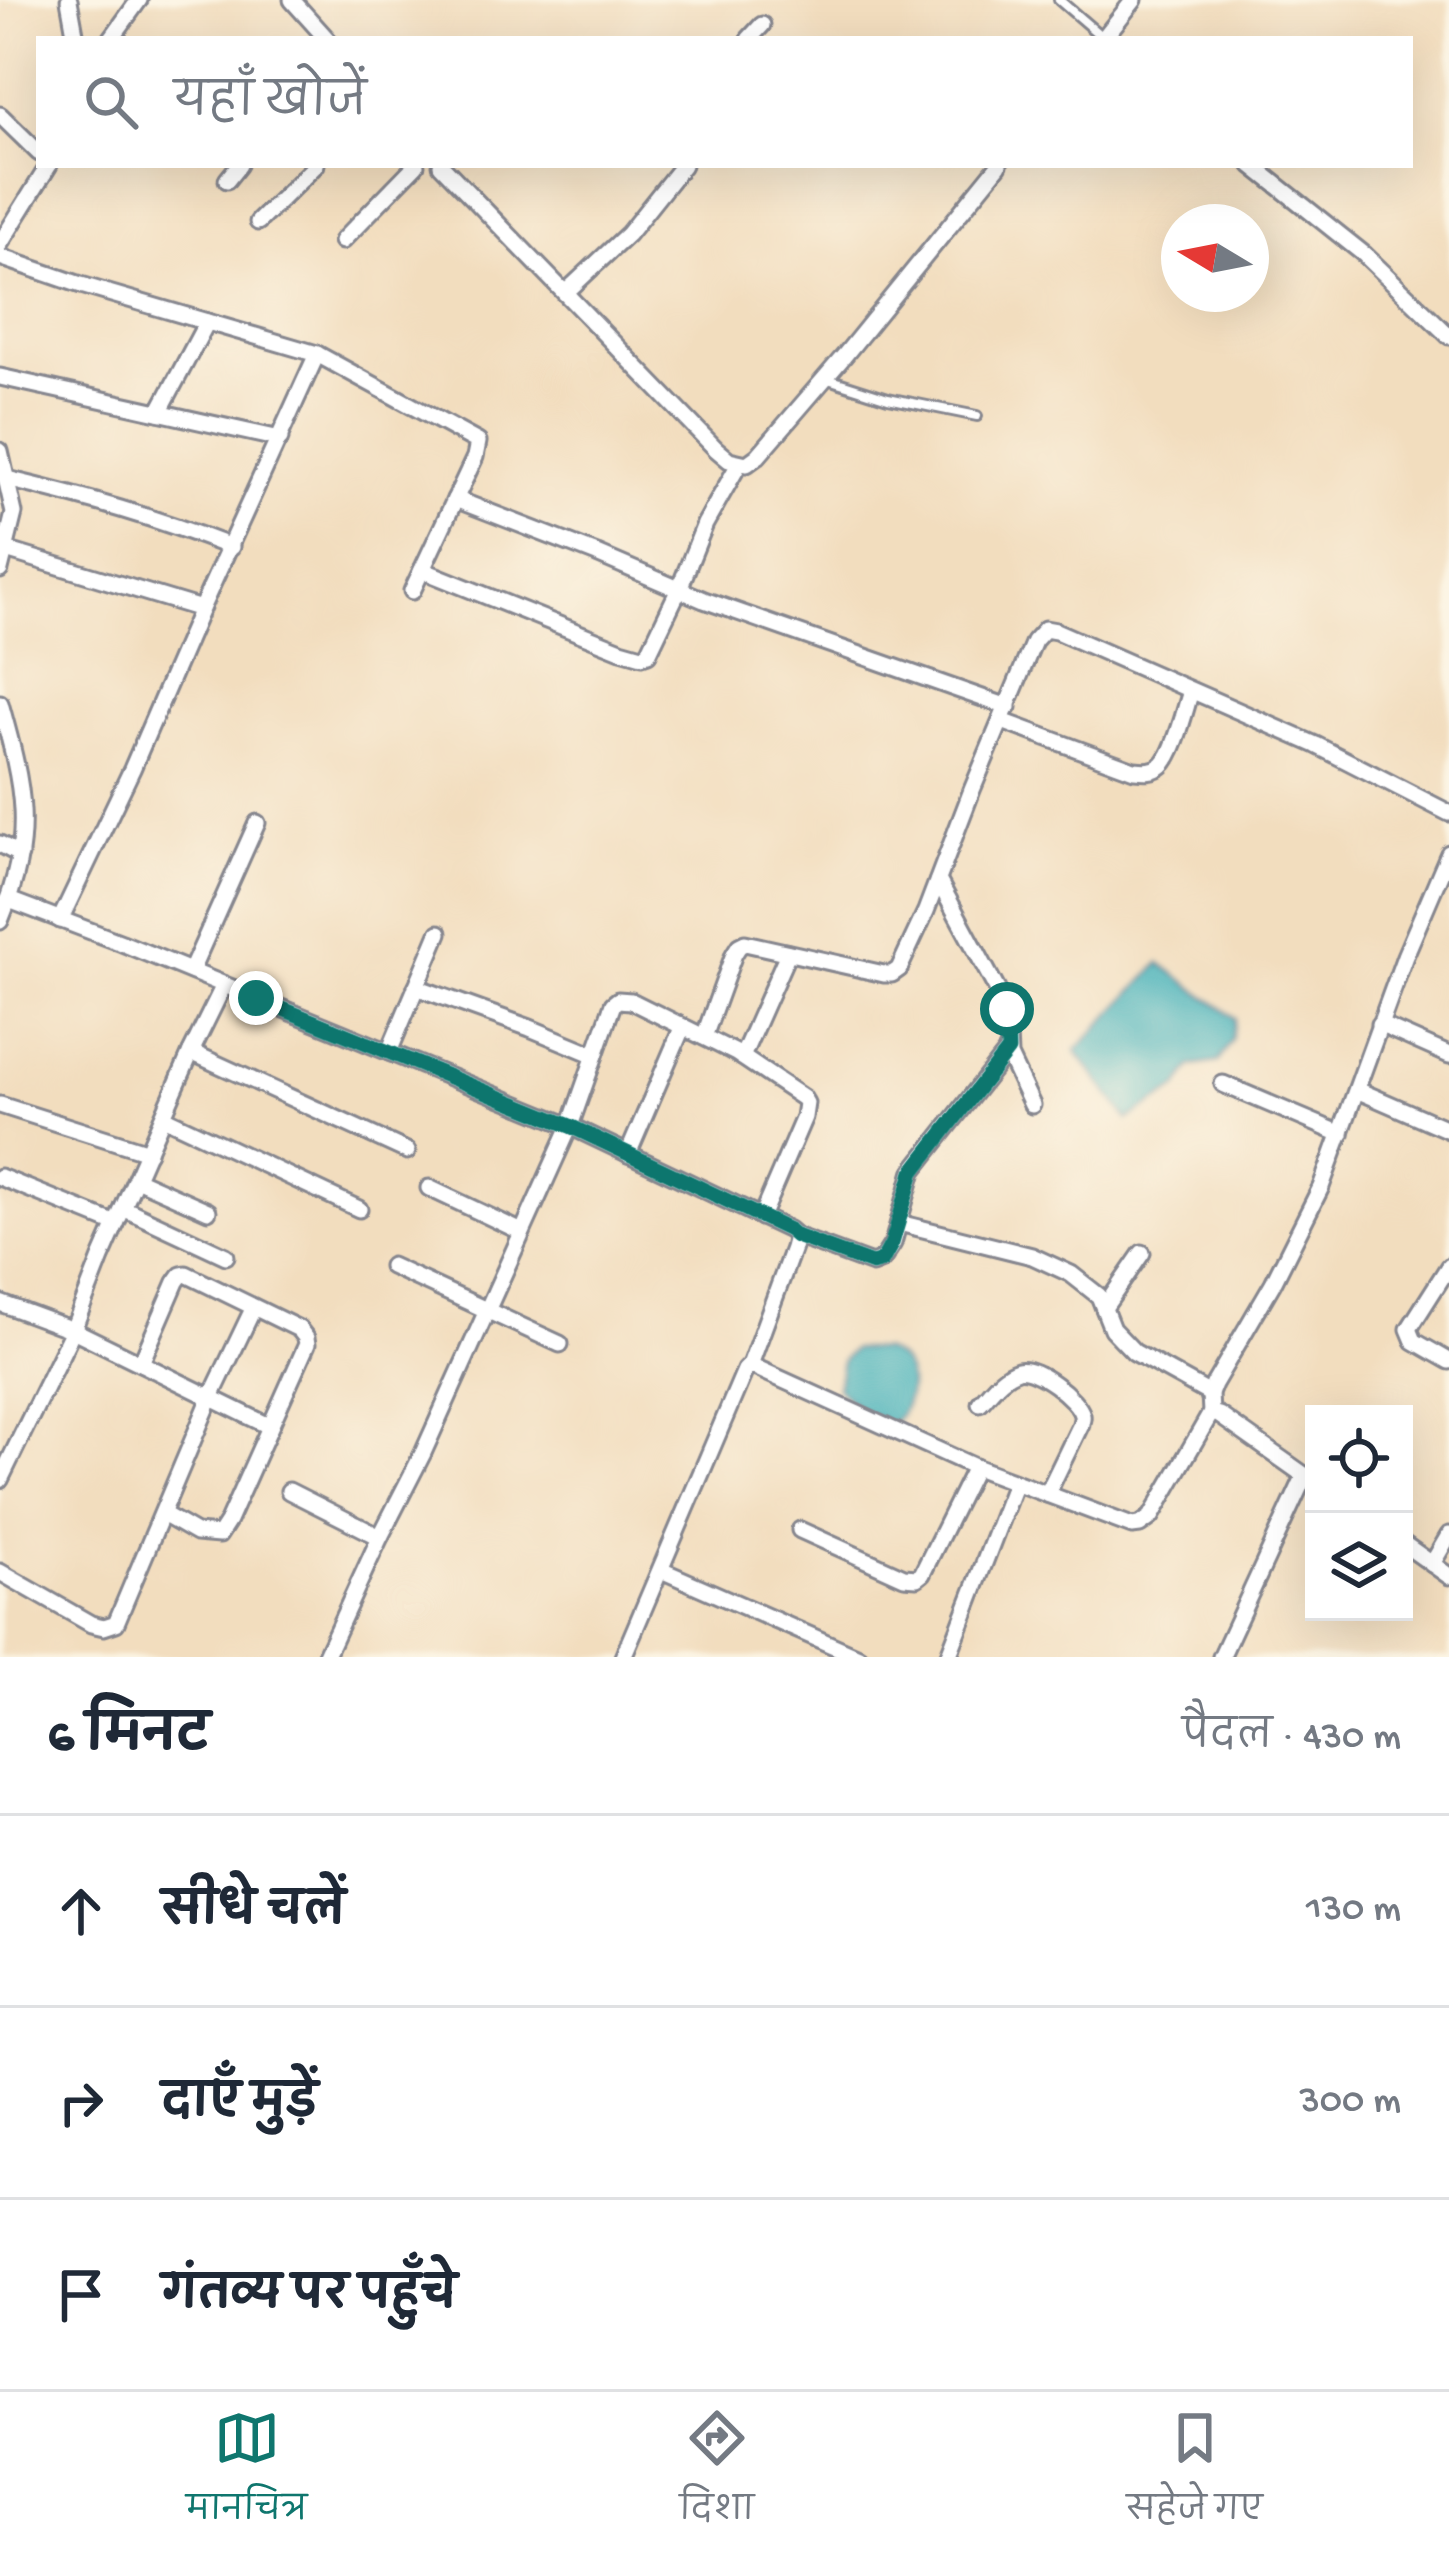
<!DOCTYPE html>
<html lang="hi">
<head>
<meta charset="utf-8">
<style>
  :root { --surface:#fff; --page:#f6f6f7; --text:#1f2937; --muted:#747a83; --line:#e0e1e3; --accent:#0f766e }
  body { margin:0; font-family:"Gochi Hand","Playpen Sans Deva",sans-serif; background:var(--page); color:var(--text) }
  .controls { position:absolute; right:36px; bottom:36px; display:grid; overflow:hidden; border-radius:0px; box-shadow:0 12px 48px #0002 }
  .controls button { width:108px; height:108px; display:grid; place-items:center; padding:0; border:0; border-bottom:3px solid var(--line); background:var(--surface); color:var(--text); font:60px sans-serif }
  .compass { position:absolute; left:1161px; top:204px; width:108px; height:108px; border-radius:50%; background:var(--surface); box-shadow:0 12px 48px #0002; rotate:280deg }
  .stop { position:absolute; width:36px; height:36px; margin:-27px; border:9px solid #0f766e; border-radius:50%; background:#fff }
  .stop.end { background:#0f766e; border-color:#fff; box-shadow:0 3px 12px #0008 }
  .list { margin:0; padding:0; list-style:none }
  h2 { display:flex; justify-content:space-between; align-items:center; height:156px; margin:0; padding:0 48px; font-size:51px }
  h2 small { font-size:39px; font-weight:400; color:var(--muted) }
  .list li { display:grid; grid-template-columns:78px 1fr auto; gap:36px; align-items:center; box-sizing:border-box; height:192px; padding:0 48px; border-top:3px solid var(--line) }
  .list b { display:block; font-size:45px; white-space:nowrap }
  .list em { font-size:39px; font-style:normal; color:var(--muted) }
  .icon { flex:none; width:66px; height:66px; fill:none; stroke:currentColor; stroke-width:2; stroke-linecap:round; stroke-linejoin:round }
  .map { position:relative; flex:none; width:1449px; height:1657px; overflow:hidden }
  .search { position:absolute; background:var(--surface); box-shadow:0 12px 48px #0002; left:36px; right:36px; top:36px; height:132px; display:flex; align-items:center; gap:30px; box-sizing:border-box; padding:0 42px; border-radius:0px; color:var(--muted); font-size:45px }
  .sheet { height:732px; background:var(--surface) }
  nav { display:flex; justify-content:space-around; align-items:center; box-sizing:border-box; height:168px; border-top:3px solid var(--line); background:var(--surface); font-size:33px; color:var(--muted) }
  nav a { display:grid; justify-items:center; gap:6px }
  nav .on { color:var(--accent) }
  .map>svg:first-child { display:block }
  .water { fill:#3fafb8; stroke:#2d6f8b; stroke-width:3 }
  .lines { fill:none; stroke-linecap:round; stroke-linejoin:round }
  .lane-casing { stroke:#86868e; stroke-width:14 }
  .street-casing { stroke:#86868e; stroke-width:21 }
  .lane { stroke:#fff; stroke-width:8 }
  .street { stroke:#fff; stroke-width:15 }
  .route { stroke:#0f766e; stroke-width:15 }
</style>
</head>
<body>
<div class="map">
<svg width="1449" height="1657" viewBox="0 0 1449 1657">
  <rect width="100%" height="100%" fill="#fcf5e5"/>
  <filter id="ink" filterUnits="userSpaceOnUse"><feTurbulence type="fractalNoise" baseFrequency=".00833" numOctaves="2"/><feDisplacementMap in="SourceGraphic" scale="24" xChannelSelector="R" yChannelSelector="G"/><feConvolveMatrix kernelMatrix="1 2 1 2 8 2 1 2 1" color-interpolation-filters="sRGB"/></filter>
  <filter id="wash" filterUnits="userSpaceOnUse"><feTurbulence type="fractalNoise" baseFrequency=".004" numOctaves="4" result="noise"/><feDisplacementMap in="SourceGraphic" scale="48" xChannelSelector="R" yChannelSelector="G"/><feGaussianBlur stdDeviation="2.7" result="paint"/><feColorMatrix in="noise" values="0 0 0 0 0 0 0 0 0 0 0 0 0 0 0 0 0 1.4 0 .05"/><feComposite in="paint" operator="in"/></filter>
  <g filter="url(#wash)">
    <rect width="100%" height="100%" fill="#f2ddbe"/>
    <g class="water">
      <path d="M1160,963L1235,1018L1231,1041L1218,1062L1192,1066L1178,1088L1128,1120L1076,1051Z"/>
      <path d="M853,1349C866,1349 882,1348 893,1355C918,1370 911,1408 891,1424L862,1412L837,1388L842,1360Z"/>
    </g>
  </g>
  <g filter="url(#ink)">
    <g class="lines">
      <defs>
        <g id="lane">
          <path d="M1059,0L1102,37"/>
          <path d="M825,378L888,398L977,416"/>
        </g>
        <g id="street">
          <path d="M69,0L76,39"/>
          <path d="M292,0L327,39"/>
          <path d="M111,39L139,0"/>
          <path d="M749,39L762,25"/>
          <path d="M1103,39L1134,0"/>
          <path d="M0,115L39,153"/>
          <path d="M441,165L716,449L729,460L747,464L758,456L844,356L999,165"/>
          <path d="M1252,165L1365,255L1449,336"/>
          <path d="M227,180L239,165"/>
          <path d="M258,222L316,165"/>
          <path d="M342,241L416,165"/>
          <path d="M0,244L49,165"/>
          <path d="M0,257L81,285L317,354L201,609L132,769L60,920"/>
          <path d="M565,293L628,234L683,165"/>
          <path d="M317,354L478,442L475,457L412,591"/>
          <path d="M0,377L280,439"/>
          <path d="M159,412L207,322"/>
          <path d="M0,451L14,513L0,570"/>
          <path d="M7,479C87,498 154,517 231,547"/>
          <path d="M455,499L597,554L704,600L1008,707"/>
          <path d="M6,550L201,609"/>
          <path d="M422,570L621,650L642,656L648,654L679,589L705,524L739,464"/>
          <path d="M0,703C24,789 35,835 0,921"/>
          <path d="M1002,721L1134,770C1145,771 1154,772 1162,765C1175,753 1185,709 1191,691"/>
          <path d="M0,844L20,855"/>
          <path d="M938,880L1007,1008L1009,1056L1032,1105"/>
          <path d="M9,900L122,943L570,1126L789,1230L796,1236L793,1248L750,1365"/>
          <path d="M191,971L257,823"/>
          <path d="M416,987L530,1028L595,1055"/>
          <path d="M1379,1024L1449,1055"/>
          <path d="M704,1037L734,954L739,946L745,943L884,974H892L899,969L926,911L972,790L1034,641L1045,629L1056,631L1316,745L1449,813"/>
          <path d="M191,1052L407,1151"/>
          <path d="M389,1052L439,933"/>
          <path d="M742,1057L788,953"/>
          <path d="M1223,1084L1341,1134"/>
          <path d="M1357,1090L1449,1130"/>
          <path d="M0,1105L148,1152"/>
          <path d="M163,1117L359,1209"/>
          <path d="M628,1154L682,1028"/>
          <path d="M0,1177L116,1224"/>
          <path d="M136,1179L208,1211"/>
          <path d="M429,1188L522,1232"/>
          <path d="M123,1208L226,1256"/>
          <path d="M899,1223L1032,1256L1071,1274L1099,1296L1112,1329L1134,1352L1210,1394"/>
          <path d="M796,1236L872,1264L882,1260L893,1243L913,1171L1008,1050"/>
          <path d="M391,1266L560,1344"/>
          <path d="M1449,1266L1409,1329L1414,1341L1449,1361"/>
          <path d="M0,1303L73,1330L269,1426"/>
          <path d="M1104,1308L1142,1253"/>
          <path d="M141,1363L176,1282L181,1275L186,1274L299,1329L306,1338L307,1344L228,1521L219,1535L196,1533L163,1514"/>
          <path d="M980,1403C991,1391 1002,1375 1018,1370C1035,1366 1078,1398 1082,1415C1083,1418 1081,1421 1081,1424L1047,1494"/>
          <path d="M1211,1413L1210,1394L1214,1384L1273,1283L1321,1187L1405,956L1449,853"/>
          <path d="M0,1480L73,1330L101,1258L191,1052L224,985"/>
          <path d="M289,1491L380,1537"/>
          <path d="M800,1530L904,1577L917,1578L922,1574L975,1467"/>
          <path d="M1404,1544L1449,1576"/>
          <path d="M1432,1564L1449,1535"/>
          <path d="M661,1570L859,1657"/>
          <path d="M0,1572L91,1624L104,1627L116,1623L211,1397L253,1309"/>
          <path d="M325,1657L380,1537L423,1453L570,1126L613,1004L618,1000L631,1001L736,1053L803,1098L806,1103L804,1117L761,1217"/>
          <path d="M623,1657L745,1370L750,1365L975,1467L1132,1526L1140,1525L1151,1517L1211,1413L1219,1415L1314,1482"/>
          <path d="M948,1657L1015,1483"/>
          <path d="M1221,1657L1305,1475"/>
        </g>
      </defs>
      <use href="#lane" class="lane-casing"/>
      <use href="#street" class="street-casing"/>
      <use href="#lane" class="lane"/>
      <use href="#street" class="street"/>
    </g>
  </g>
  <g class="lines" filter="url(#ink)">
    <path class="route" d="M256,998L570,1126L789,1230L796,1236L872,1264L882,1261L892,1243L913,1172L1008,1050L1007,1009"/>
  </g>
</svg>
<div class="controls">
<button><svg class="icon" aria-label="locate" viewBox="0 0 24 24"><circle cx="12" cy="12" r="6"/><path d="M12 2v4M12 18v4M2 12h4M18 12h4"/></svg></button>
<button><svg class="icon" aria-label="layers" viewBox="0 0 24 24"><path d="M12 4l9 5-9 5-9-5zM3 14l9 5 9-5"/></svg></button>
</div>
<svg class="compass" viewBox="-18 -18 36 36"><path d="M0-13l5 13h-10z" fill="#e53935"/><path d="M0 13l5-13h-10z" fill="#747a83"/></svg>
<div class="stop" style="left:1007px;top:1009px"></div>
<div class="stop end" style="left:256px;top:998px"></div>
<div class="search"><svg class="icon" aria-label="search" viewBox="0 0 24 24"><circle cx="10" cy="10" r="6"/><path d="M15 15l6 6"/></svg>यहाँ खोजें</div>
</div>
<section class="sheet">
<h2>6 मिनट<small>पैदल · 430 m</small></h2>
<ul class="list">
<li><svg class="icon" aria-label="ahead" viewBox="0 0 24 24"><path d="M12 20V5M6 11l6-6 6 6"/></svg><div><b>सीधे चलें</b></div><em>130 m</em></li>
<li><svg class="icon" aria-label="right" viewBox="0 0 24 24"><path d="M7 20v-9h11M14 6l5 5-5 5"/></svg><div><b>दाएँ मुड़ें</b></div><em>300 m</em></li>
<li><svg class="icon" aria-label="arrive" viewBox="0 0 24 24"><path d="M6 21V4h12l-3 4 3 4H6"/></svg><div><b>गंतव्य पर पहुँचे</b></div></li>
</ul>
</section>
<nav>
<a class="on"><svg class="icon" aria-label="map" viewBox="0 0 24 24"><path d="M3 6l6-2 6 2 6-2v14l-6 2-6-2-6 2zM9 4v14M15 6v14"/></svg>मानचित्र</a>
<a><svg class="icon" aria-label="directions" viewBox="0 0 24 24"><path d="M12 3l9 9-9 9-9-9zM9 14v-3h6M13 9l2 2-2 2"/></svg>दिशा</a>
<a><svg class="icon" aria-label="saved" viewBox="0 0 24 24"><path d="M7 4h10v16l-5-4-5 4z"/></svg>सहेजे गए</a>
</nav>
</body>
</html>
